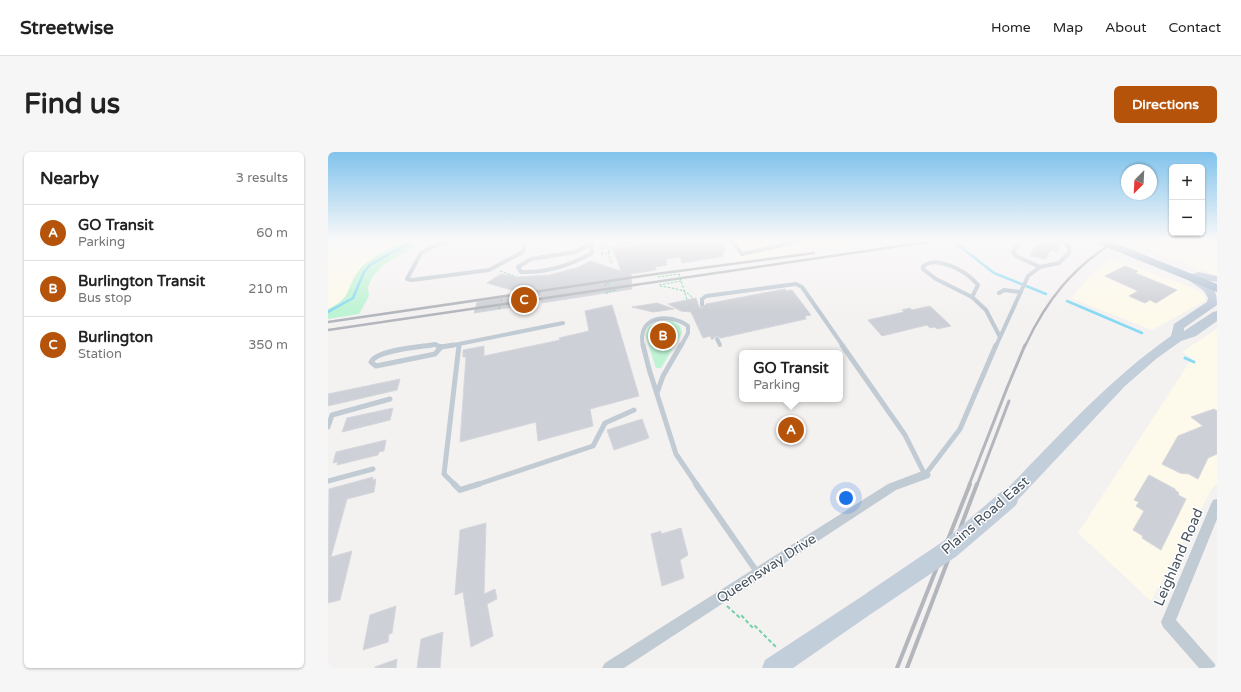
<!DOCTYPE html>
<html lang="en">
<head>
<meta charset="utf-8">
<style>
  :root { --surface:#fff; --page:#f6f6f6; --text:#222; --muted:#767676; --line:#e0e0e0; --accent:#b45309 }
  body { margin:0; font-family:"Varela Round",sans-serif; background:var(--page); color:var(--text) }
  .controls { position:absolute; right:12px; top:12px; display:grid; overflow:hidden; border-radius:6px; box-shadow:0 1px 3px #0004 }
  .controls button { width:36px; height:36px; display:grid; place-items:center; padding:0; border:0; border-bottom:1px solid var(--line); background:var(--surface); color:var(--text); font:20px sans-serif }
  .compass { position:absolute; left:793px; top:12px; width:36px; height:36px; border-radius:50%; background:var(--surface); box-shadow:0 1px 3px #0004; rotate:204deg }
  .you { position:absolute; left:518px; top:346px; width:14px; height:14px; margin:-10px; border:3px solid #fff; border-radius:50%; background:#1a73e8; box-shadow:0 0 0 6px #1a73e833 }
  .badge { display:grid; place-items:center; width:26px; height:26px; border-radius:50%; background:var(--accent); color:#fff; font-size:13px; font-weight:700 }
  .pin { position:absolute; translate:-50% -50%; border:2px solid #fff; box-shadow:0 1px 4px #0006 }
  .popup { position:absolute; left:411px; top:198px; width:104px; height:52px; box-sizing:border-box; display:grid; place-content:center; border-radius:6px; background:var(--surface); filter:drop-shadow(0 1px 3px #0005); font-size:13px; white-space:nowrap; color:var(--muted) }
  .popup b { font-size:15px; color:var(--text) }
  .popup::after { content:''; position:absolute; left:50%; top:100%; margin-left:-8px; border:8px solid transparent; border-top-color:var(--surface) }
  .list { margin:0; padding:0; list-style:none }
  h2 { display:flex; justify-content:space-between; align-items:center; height:52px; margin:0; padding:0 16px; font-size:17px }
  h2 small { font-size:13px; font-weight:400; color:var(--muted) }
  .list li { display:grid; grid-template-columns:26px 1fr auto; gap:12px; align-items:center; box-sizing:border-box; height:56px; padding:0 16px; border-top:1px solid var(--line) }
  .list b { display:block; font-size:15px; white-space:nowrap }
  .list p { margin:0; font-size:13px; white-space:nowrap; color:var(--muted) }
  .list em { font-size:13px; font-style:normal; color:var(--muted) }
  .map { position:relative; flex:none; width:889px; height:516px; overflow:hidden; border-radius:6px }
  header { display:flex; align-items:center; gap:24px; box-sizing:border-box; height:56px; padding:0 20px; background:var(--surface); border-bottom:1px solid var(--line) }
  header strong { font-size:19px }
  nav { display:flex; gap:22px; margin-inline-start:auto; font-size:14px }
  .intro { display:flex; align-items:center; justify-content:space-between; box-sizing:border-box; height:96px; padding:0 24px }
  h1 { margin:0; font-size:28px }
  .button { padding:10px 18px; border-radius:6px; background:var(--accent); color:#fff; font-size:14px; font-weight:700 }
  main { display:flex; gap:24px; padding:0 24px }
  aside { flex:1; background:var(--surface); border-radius:6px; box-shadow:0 1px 3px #0004 }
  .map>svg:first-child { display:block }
  .commercial { fill:#fdf9eb }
  .green { fill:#bef3d4 }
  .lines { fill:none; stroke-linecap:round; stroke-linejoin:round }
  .stream-far1 { stroke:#88d9f2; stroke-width:2.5 }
  .stream { stroke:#88d9f2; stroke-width:3 }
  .building { fill:#cdd0d6; stroke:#d5d7dd }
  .path-far1 { stroke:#73d3a7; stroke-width:1; stroke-dasharray:2.5 1.5; stroke-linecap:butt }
  .path { stroke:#73d3a7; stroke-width:2; stroke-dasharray:4 2.5; stroke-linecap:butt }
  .lane-far2 { stroke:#c1cbd4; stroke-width:4 }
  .lane-far1 { stroke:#c1cbd4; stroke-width:5 }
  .lane { stroke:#c1cbd4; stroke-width:6 }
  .street { fill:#c1cbd4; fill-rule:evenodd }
  .secondary { fill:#c3cedb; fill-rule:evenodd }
  .primary { fill:#afbfd1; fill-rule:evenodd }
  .rail-far2 { stroke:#b3b6bc; stroke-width:2.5 }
  .rail-far1 { stroke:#b3b6bc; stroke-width:3 }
  .rail { stroke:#b3b6bc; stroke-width:4 }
  .path-bridge { stroke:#73d3a7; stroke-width:1; stroke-dasharray:2.5 1.5; stroke-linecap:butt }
  .secondary-bridge { stroke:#c3cedb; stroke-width:20 }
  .labels { text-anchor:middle; stroke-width:3; stroke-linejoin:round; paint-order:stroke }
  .near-street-label { font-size:14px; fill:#475460; stroke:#fff }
</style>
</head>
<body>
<header>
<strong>Streetwise</strong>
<nav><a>Home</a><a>Map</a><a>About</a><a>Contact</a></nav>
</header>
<div class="intro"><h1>Find us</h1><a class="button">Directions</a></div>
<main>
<aside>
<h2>Nearby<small>3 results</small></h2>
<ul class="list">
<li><span class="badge">A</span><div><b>GO Transit</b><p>Parking</p></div><em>60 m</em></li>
<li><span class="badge">B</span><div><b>Burlington Transit</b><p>Bus stop</p></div><em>210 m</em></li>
<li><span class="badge">C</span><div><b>Burlington</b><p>Station</p></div><em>350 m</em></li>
</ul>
</aside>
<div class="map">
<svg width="889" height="516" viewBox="0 0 889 516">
  <rect width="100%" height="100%" fill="#f4f1f1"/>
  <g class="commercial">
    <path d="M395,88H552L411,109Z"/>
    <path d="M809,88H889V124L804,90Z"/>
    <path d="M72,90L34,115L28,122L17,146L10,152L0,157V97Z"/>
    <path d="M782,106L863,135L873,140L877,144V149L824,178L743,146L760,126Z"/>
    <path d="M889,177V331L885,335L823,449L750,381L864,206L854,200Z"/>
  </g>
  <g class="green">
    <path d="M77,88H98L54,114L45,124L40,135L41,144L31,162L0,167V157C26,145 17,135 32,117C39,108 67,93 77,88Z"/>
    <path d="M338,169H344L352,174L354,181L333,216H328L317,182L321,174Z"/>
  </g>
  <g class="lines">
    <g class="stream-far1">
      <path d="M625,89L666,121L718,142"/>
      <path d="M739,149L814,181"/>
      <path d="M0,160L25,146L36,120L42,113L86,88"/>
    </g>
    <path class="stream" d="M857,206L866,210"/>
  </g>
  <g class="building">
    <path d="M324,88H392L398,98H395L397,101H394L396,104L354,111L352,105L338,107L339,113L327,115L328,118L303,122L304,137L213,151V143L205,144L159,131L173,122L190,125L222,123L251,115L262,109L293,119L285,97L326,91Z"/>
    <path d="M714,88L725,90L731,93L729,100L722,98L718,107L702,104L708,93L711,94Z"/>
    <path d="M797,114L810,119L807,121L849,138L828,151L822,148L817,151L801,144L810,139L777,124Z"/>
    <path d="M457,137L458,139L464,138L483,163L477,164L478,167L393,186L388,184L384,188L382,184L375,186L363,160L353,159L340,152L368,146L371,155L374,156L378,152Z"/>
    <path d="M187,144L185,155L146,161L149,150Z"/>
    <path d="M329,151L346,157L325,160L304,155Z"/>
    <path d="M284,153L311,244L262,257L265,274L210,289L208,270L132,290L138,205H135V198L156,194V204L232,188L231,186L261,179L257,159Z"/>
    <path d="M602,154L623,174L609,177L607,175L602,176L599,173L554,184L540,168L576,160L574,158L582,156L584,158Z"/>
    <path d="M72,227L69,238L0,254V242Z"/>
    <path d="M65,256L62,268L14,280L19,266Z"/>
    <path d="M886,257L889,259V302L880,306L870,327L861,322L852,321L834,312L850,284L875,274L863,265Z"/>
    <path d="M314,267L321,286L286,298L279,278Z"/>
    <path d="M58,288L56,299L51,300L50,303L9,313L10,310L5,311L8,300Z"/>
    <path d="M821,323L847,337V338L851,341L850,343L858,347L833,398L814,386L815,384L805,378L816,359L808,354L811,350L806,348Z"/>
    <path d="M45,325L44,328L48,327L46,340L19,347L3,405L24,399L12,448L0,451L1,337Z"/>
    <path d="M158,371L156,442L167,437L169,447L159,452L165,484L143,495L135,440L127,443L132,378Z"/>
    <path d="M353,376L360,403L352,408L356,426L334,434L323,382L333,379V382Z"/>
    <path d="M68,454L64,481L61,482L60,490L35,498L42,463Z"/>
    <path d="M115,480L112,516H89L93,487Z"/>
    <path d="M69,507L68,516H47V515Z"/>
  </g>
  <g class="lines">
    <g class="path-far1">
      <path d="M272,88L275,97L274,102"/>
      <path d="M280,100L283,111L285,110"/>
      <path d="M280,101H282L281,97L298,92L328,88"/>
      <path d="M273,103L281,100L279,94L281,97"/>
      <path d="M172,119L187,124"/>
      <path d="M330,125L351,122"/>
      <path d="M331,133L353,129"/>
      <path d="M278,134L277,132L283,131"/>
      <path d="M332,134C342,136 360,137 365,147"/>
      <path d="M279,142V140L288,138"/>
      <path d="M173,149L174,146"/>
      <path d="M171,157L172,154"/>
    </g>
    <path class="path" d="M399,454L411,465L413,463L424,475L426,473L448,495"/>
    <g class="lane-far2">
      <path d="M125,88L104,95L93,101L79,127L84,128L161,118L193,101L196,98L197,88"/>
      <path d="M263,88V92"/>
      <path d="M403,88L414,102L477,88"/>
      <path d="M697,88L689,94L685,100L688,104L712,115"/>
      <path d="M263,92L264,101C241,114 219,121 193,120L190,115L203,107L247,100Z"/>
      <path d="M608,110C625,113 639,120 650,133L644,145L608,127L595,117V114L601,111Z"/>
      <path d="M671,141L676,138L693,140"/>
      <path d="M644,145L658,158L672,185"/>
      <path d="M374,153V147L378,144L468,132L474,135L515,194"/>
      <path d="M389,187L392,193"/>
      <path d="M99,194L107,192L110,194"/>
      <path d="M121,194L235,171"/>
      <path d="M131,194V192"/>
      <path d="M315,194C308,164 341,160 360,174V181L353,194"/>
      <path d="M668,194L700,124L712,115L731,111L741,101V94L728,88"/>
    </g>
    <g class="lane-far1">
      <path d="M104,193C91,195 49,198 43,210L48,214L107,202L113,195"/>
      <path d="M108,193L113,195"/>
      <path d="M315,193L321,217L348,302L369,333"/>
      <path d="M514,193L577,283L597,323L632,277L668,193"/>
      <path d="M113,195L126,193"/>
      <path d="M329,241L335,224L353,193"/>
      <path d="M0,275L4,263L62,247"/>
      <path d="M0,329L45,317"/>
      <path d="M127,333L116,322L131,193"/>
      <path d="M148,333L265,294L277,271L306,258"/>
    </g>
    <g class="lane">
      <path d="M126,332L132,338L151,332"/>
      <path d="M368,332L429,420"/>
    </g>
    <g class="street">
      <path d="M597,318L601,320L603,323L601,326L568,338L296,516H274L277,511L560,332Z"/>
      <path d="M889,347V367L848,468L886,511L889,516H871L835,475L833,470L883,352L885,348Z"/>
    </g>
    <g class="secondary">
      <path d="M870,120L889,124V130L872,127C885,135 889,137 889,153L856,176V179L885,160L889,159V169L868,184L853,189L828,207L797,234L686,352L680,354L674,352L671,347L674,342C728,287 780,228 843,184L846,172L879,150L880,146L876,139L855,124L856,122L860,121L865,122Z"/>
      <path d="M546,438L553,441L556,448L553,455L465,516H434L437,508L539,441Z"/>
    </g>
    <path class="primary" d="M765,88H779L889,132V140L766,90Z"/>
    <g class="rail-far2">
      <path d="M0,170L328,122L486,101"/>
      <path d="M0,178L613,88"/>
      <path d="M697,194C719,147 745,115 789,88"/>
    </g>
    <g class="rail-far1">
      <path d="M641,333L679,236L697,193"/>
      <path d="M649,333L681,249"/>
    </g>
    <g class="rail">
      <path d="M569,516L642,332"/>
      <path d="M579,516L649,332"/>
    </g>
    <path class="path-bridge" d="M351,122L359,148"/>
    <path class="secondary-bridge" d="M546,448L623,396L680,347"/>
  </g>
  <linearGradient id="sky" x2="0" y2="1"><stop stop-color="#81c3ec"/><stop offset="0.55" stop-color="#faf9f9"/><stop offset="1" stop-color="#faf9f9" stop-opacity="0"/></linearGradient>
  <rect width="889" height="160" fill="url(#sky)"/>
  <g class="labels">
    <g class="near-street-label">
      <text transform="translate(657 363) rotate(-41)" y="5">Plains Road East</text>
      <text transform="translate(850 405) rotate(-67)" y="5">Leighland Road</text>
      <text transform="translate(438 416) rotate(-33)" y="5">Queensway Drive</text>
    </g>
  </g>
</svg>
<div class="controls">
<button>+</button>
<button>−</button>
</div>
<svg class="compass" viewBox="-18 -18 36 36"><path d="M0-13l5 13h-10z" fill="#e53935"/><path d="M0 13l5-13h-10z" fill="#767676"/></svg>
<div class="you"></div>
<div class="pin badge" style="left:463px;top:278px">A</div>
<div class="popup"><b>GO Transit</b>Parking</div>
<div class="pin badge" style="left:335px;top:184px">B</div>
<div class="pin badge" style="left:196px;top:148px">C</div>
</div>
</main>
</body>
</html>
